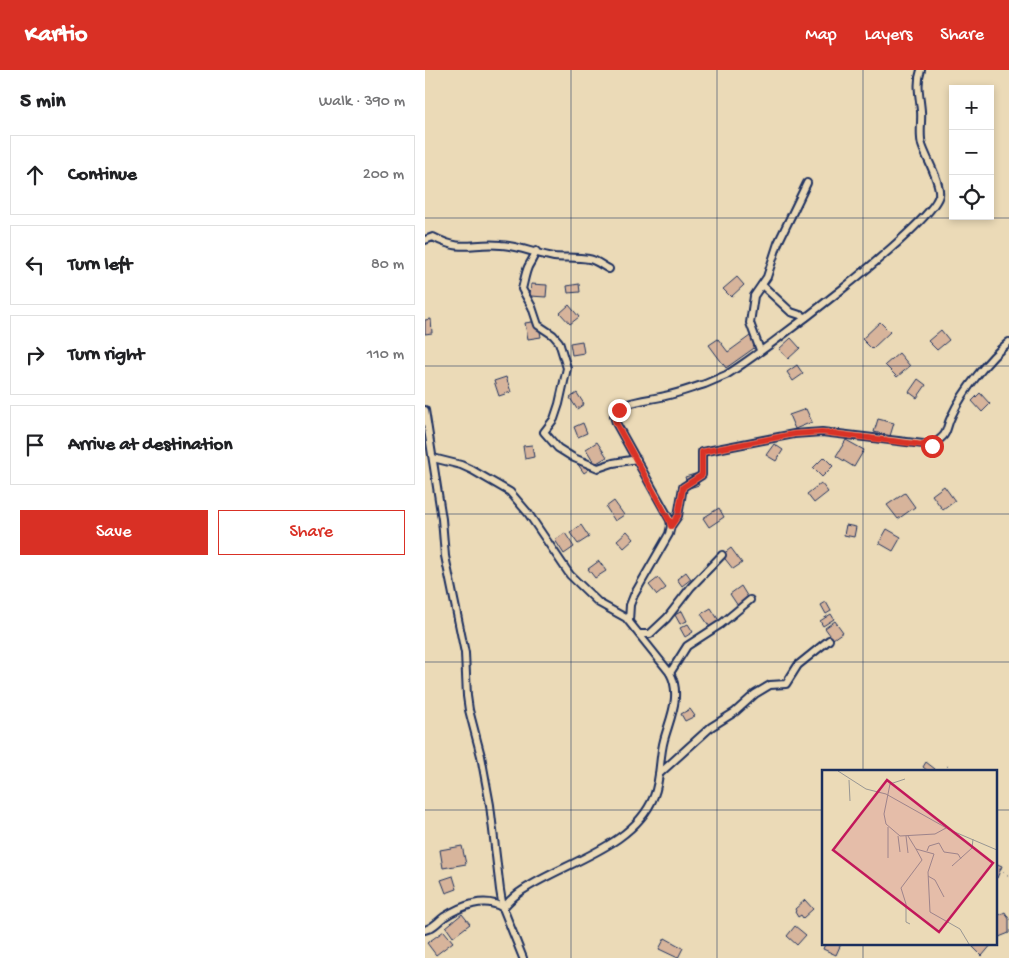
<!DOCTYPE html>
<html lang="en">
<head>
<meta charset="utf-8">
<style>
  :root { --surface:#fff; --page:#f2f2f2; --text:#202124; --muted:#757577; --line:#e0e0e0; --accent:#d93025 }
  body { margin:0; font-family:"Gochi Hand",sans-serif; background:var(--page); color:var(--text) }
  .controls { position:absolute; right:15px; top:15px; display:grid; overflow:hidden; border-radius:0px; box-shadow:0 2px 8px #0003 }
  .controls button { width:45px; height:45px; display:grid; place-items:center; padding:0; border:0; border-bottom:1px solid var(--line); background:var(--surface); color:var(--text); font:25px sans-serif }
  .stop { position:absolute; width:15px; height:15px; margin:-11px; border:4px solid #d93025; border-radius:50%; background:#fff }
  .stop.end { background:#d93025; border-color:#fff; box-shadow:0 1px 5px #0008 }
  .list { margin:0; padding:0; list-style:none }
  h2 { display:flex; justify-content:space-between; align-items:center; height:65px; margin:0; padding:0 20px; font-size:21px }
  h2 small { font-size:16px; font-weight:400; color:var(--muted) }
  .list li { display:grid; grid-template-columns:32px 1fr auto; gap:15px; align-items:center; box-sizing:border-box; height:80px; margin:0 10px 10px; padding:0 10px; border:1px solid var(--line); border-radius:0px }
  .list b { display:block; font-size:19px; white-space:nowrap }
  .list em { font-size:16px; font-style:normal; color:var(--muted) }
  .actions { display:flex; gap:10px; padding:15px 20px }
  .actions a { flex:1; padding:11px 0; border:1px solid var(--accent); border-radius:0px; text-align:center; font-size:18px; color:var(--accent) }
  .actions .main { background:var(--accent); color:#fff }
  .icon { flex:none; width:28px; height:28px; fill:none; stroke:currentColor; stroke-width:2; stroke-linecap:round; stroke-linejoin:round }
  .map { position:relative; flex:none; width:584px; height:888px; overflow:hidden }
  header { display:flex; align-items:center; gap:30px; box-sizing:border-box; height:70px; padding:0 25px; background:var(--accent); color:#fff }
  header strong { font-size:24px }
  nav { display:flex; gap:28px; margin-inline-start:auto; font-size:18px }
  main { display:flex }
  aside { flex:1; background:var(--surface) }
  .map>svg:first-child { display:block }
  .building { fill:#d7b49b; stroke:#1b2f5e }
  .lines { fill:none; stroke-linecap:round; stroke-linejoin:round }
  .minor-casing { stroke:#1b2f5e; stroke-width:10 }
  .path { stroke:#1b2f5e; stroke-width:1; stroke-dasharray:1 4; stroke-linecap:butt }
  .minor { stroke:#ebdab7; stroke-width:6 }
  .route { stroke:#d93025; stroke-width:6 }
  .grid { fill:none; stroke:#1b2f5e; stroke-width:1; stroke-opacity:0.55 }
  .inset-road { fill:none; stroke:#989693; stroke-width:1 }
  .view { fill:#c2185b; fill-opacity:0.15; stroke:#c2185b; stroke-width:2.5 }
  .inset-edge { fill:none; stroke:#1b2f5e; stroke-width:2.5 }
</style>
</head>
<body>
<header>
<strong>Kartio</strong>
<nav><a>Map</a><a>Layers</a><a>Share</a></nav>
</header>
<main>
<aside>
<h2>5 min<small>Walk · 390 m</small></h2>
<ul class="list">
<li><svg class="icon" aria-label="ahead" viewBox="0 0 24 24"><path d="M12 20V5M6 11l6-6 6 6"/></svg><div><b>Continue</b></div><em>200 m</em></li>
<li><svg class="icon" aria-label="left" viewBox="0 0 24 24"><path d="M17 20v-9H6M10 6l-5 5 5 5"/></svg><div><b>Turn left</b></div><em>80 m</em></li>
<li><svg class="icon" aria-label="right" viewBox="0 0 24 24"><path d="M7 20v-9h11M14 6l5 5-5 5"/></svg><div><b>Turn right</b></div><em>110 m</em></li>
<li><svg class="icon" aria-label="arrive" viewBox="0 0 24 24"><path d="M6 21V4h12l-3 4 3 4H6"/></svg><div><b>Arrive at destination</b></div></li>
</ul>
<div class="actions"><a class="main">Save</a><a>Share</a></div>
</aside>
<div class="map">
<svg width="584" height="888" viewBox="0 0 584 888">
  <rect width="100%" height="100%" fill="#ebdab7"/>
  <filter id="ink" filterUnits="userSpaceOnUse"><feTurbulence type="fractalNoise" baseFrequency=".02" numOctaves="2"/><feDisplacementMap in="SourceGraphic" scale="10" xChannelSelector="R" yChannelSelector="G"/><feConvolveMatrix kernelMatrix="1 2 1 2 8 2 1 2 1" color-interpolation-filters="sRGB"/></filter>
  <g filter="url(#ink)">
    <g class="building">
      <path d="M312,207L319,215L306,227L298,219Z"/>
      <path d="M106,214L122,215L121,227L105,226Z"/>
      <path d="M154,214L155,222L143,223L142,216Z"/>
      <path d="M144,235L154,247L145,254L135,243Z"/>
      <path d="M6,249L7,263L0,264V250Z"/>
      <path d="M113,251L116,267L103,269L100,253Z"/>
      <path d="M455,252L465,262L447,279L437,269Z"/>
      <path d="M516,260L524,270L512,280L503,271Z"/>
      <path d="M325,266L332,276L301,298L284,275L293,269L303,282Z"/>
      <path d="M366,268L375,278L363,289L354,279Z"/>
      <path d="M157,271L159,283L147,285L145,273Z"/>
      <path d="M474,283L485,296L472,307L460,295Z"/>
      <path d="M372,295L378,304L368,311L362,302Z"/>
      <path d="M81,307L86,322L74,326L69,311Z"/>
      <path d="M493,309L501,315L492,328L484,322Z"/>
      <path d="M152,323L159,334L152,339L145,328Z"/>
      <path d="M555,323L565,334L557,342L547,331Z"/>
      <path d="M381,339L387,352L370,359L364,345Z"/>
      <path d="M453,349L469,353L465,366L449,362Z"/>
      <path d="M158,353L162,363L153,367L149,357Z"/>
      <path d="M421,370L439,380L429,397L411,386Z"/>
      <path d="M172,372L182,387L170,394L161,379Z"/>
      <path d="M349,374L358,380L351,391L341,385Z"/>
      <path d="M107,375L109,387L100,389L98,376Z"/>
      <path d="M161,387L167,397L159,403L152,393Z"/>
      <path d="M399,387L408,396L397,407L388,398Z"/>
      <path d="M270,404L274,415L264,418L260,407Z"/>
      <path d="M396,413L403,422L389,433L382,424Z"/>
      <path d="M519,416L530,431L518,440L507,425Z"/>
      <path d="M480,423L490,437L473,449L462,435Z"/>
      <path d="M189,431L199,445L190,451L181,437Z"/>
      <path d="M294,438L299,447L284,457L278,448Z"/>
      <path d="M156,455L164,467L153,474L145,463Z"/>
      <path d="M421,455L431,457L429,467L419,465Z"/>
      <path d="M462,459L476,467L468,481L454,473Z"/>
      <path d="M202,461L209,469L199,478L192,470Z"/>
      <path d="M140,463L149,477L139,484L130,470Z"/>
      <path d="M306,478L317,493L308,499L297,485Z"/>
      <path d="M174,491L181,501L170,508L163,499Z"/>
      <path d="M261,502L266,509L257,516L252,509Z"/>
      <path d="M233,508L241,518L232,525L224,515Z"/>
      <path d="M316,516L324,529L313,536L305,524Z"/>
      <path d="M401,532L406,541L401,544L396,535Z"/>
      <path d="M286,538L296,554L287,560L276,544Z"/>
      <path d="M257,541L262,551L255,554L250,545Z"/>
      <path d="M406,544L409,549L398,556L395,551Z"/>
      <path d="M410,551L418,562L408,569L400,558Z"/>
      <path d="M263,554L268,562L260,567L255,558Z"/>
      <path d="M265,639L270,646L260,651L256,644Z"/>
      <path d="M501,692L510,699L508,702H504L498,697Z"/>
      <path d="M37,776L41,794L18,798L15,780Z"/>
      <path d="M570,793L577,796L572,808L570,807Z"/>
      <path d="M28,806L32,819L21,823L16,810Z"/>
      <path d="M380,830L388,839L378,848L376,845L373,847L370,842L371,841L370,839Z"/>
      <path d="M580,842L584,849V863L574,867L570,860V847Z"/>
      <path d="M37,844L45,854L28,867L21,857Z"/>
      <path d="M370,856L381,865L372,875L362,866Z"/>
      <path d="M19,861L28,872L11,885L2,873Z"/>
      <path d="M240,868L258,878L253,888L234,879Z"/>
      <path d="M400,874H416L411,885L398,879Z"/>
      <path d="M550,874H567L557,886L548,877Z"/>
    </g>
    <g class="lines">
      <defs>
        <g id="minor">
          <path d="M0,170L8,167C38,183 47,172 76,175C94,176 111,184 129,187C140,188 152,187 164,189C171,190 178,196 184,199"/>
          <path d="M111,181C109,188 106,191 103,197C100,204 99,212 97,219L107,237L113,255L128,265L134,272L142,298L134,334L129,349L119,362L133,378L149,388L173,398L188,393L212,389"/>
          <path d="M337,215L366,242L381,247"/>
          <path d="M335,280L325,253L329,226L342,207L353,173L382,113"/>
          <path d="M0,340L17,449L20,486L40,583L42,626L44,640L56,686L65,735L75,820L78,838L98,888"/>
          <path d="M246,456L253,446L258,417L277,405V382L369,364L397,362L507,375C527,361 518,363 527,345C538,321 564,288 584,272"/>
          <path d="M204,551L205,535L209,525L244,464L246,456L245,450L191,353L189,346C192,341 197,336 203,334C215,330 228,329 240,326C254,323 267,318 280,314C287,311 294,308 301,305C334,285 508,155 514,125C516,112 501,88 497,75C494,64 497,52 496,41C495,27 491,14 496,0"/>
          <path d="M215,564H225L242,548L266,517L297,485"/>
          <path d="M245,603L262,576L296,554L325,530"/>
          <path d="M234,704L286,657L310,642L330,624L345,615L361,614L373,595L404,570"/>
          <path d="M0,860C10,857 11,853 19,847C36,836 60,826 78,838C84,831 90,825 98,820C140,792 209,777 229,726C236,709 234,688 239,670C245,648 257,625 245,603L201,548L174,533L145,505L103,443L85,422L47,400L36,395L8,388"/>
        </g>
      </defs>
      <use href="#minor" class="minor-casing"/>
      <g class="path">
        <path d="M522,696L531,702"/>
        <path d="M570,796L584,806"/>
      </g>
      <use href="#minor" class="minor"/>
    </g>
  </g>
  <g class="lines" filter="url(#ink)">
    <path class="route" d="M194,340L189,346L191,353L244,450L246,456L253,446L258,417L277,405V382L369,364L397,362L507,376"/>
  </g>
  <path class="grid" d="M146,0V888M292,0V888M438,0V702M0,148H584M0,296H584M0,444H584M0,592H584M0,740H398M570,740H584M438,874V888"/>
  <g transform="translate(397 700)">
    <rect width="175" height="175" fill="#ebdab7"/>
    <path class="inset-road" d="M16,1L44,19L64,24L128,60L175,80M83,9L68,14L62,44L64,54L78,66L113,64L124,58M27,10L28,31M66,57V88M76,66L78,82M84,66L86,83M86,66L94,79L112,84L106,102L108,142L138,159L147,174M105,81L107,76L117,73L122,82L136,84L139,89M130,96L150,78L151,69M106,106L113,110L122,127M88,154L84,152V134L79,118L100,90L94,79"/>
    <path class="view" d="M65,10L171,93L117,162L11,80Z"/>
    <rect width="175" height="175" class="inset-edge"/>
  </g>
</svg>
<div class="controls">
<button>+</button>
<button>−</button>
<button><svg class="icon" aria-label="locate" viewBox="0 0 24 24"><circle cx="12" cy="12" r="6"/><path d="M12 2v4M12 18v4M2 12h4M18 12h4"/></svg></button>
</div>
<div class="stop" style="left:507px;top:376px"></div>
<div class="stop end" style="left:194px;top:340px"></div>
</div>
</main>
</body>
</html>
